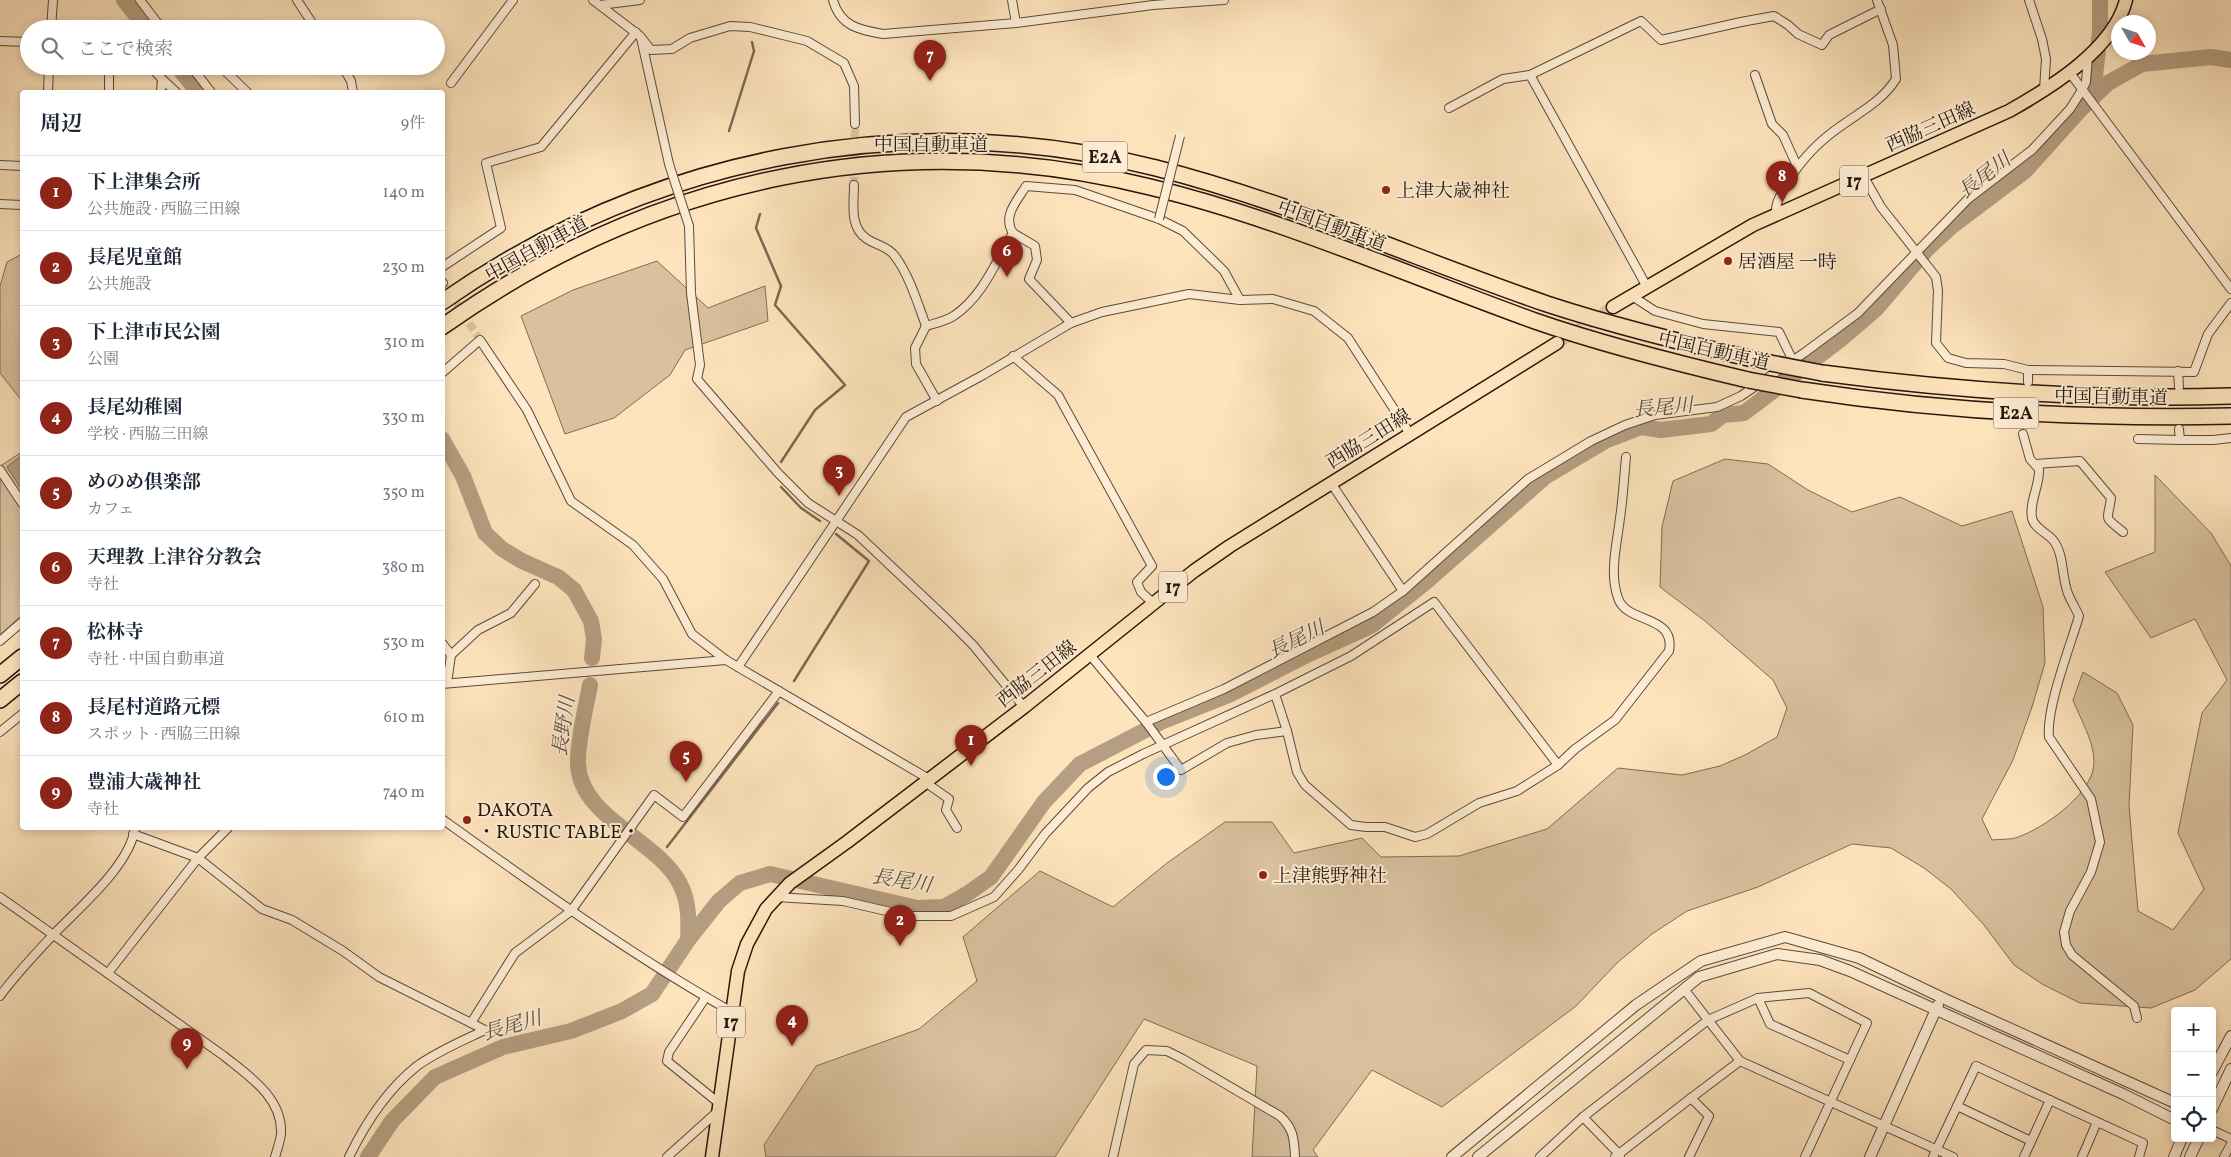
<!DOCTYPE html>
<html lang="ja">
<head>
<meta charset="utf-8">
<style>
  :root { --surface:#fff; --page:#f6f6f7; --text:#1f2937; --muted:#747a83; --line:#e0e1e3; --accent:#8f2418 }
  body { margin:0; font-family:Vollkorn,"Noto Serif JP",serif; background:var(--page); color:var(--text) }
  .controls { position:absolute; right:15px; bottom:15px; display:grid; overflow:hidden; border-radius:5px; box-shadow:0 2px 8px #0003 }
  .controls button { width:45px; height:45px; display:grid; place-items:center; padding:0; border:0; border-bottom:1px solid var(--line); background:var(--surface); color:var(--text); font:25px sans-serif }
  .compass { position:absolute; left:2111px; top:15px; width:45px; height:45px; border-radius:50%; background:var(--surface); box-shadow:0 2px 8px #0003; rotate:129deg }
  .you { position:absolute; left:1165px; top:776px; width:18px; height:18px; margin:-12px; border:4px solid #fff; border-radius:50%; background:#1a73e8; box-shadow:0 0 0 8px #1a73e833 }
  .badge { display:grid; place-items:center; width:32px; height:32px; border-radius:50%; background:var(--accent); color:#fff; font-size:16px; font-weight:700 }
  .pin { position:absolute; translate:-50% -41px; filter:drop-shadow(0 1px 2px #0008) }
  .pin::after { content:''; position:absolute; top:26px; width:18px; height:15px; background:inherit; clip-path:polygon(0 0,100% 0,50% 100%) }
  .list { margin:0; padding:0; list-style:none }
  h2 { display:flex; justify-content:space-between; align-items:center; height:65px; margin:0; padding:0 20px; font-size:21px }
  h2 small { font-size:16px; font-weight:400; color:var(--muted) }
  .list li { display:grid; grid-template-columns:32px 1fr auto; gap:15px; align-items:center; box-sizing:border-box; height:75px; padding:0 20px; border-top:1px solid var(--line) }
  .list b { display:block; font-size:19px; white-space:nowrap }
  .list p { margin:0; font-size:16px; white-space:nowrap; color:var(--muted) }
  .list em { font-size:16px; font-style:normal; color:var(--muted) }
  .icon { flex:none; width:28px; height:28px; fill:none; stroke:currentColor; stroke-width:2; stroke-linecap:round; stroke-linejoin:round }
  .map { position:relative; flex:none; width:2231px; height:1157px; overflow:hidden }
  .search { position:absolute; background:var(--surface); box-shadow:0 2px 8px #0003; left:20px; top:20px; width:425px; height:55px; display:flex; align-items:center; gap:12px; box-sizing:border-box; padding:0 18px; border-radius:28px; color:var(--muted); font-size:19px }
  .panel { position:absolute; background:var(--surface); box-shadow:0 2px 8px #0003; left:20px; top:90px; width:425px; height:740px; border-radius:5px }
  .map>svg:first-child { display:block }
  .green { fill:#d9c19f; stroke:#806c56 }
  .water { fill:#b59e81; stroke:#7c6853 }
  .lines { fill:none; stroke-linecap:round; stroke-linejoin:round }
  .stream { stroke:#7c6853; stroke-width:2.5 }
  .river { stroke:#b59e81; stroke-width:16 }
  .minor-tunnel { stroke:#dec5a3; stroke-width:8; stroke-dasharray:8 4; stroke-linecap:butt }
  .primary-tunnel { stroke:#dec5a3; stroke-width:12; stroke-dasharray:12 6; stroke-linecap:butt }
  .minor-casing { stroke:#5c4a39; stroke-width:10 }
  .tertiary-casing { stroke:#5c4a39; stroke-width:12 }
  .primary-casing { stroke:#26170d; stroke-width:15 }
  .motorway-casing { stroke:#26170d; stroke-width:18 }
  .minor { stroke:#feedd4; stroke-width:8 }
  .tertiary { stroke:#feedd4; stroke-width:10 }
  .primary { stroke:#fee4bd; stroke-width:12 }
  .motorway { stroke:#fee4bd; stroke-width:15 }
  .minor-bridge-casing { stroke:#5c4a39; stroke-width:10; stroke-linecap:butt }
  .motorway-bridge-casing { stroke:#26170d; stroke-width:18; stroke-linecap:butt }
  .minor-bridge { stroke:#feedd4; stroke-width:8 }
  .motorway-bridge { stroke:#fee4bd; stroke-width:15 }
  .poi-dot { fill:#8f2418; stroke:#feedd4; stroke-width:2 }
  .labels { text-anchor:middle; stroke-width:4; stroke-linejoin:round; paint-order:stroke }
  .shield { fill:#feedd4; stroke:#675749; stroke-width:1 }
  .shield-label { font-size:18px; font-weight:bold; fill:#26170d }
  .street-label { font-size:19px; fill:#26170d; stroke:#feedd4 }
  .poi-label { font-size:19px; fill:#26170d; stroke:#feedd4; text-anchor:start }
  .water-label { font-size:20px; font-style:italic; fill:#5f4d3b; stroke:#feedd4 }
</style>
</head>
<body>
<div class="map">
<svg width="2231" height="1157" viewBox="0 0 2231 1157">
  <rect width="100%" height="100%" fill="#fee4bd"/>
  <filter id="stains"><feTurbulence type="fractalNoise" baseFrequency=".004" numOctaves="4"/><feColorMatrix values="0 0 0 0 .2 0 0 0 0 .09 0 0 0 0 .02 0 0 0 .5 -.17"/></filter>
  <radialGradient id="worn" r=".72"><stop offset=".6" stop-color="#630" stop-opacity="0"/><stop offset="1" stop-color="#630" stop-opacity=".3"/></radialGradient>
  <g class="green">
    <path d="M22,254V401L0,373V286L7,262Z"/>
    <path d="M657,261L708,308L765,286L768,321L685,350L670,375L614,418L565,434L521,316L573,290Z"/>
    <path d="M22,452V615L0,635V466Z"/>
    <path d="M1725,459L1768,464L1808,490L1852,512L1900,497L1962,526L2012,511L2043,607L2045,663L2032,707L2013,760L1982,819L1992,840C2000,839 2011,840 2018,837C2044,828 2087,797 2093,770C2098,747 2081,721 2073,700L2083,672L2117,693L2133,725L2129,806L2138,911L2173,930L2204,889L2178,833L2202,713L2227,680L2195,619L2151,638L2105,572L2155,552V475L2211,533L2231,566V959L2195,990L2151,1008L2080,1003L2042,984L2014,965L1984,925L1951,889L1924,868L1891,848L1852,844L1758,887L1687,911L1652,934L1618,962L1576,1006L1442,1107L1372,1070L1313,1150L1318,1157H1252L1257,1066L1144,1019L1055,1157H766L764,1145L816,1066L919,1029L977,981L963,937L1040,871L1113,907L1167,863L1225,822H1272L1294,853L1362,838L1381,857L1459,856L1547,829L1618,768L1682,775L1720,766L1745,755L1777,737L1787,708L1773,680L1705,621L1660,587L1662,527L1673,481Z"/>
  </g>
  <path class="water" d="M22,455V490L7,467Z"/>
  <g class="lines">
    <g class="stream">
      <path d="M729,131L754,51L752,42"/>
      <path d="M760,214L756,228L781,286L775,305L845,385L815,410L781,462"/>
      <path d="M781,487L801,508L820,521"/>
      <path d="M794,681L869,561L836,534"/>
      <path d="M667,847L778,703"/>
    </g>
    <g class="river">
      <path d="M124,0L147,29"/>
      <path d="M177,66L198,92"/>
      <path d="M2084,103L2095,76L2100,32V0"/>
      <path d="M442,439L463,476L485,533L502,549L522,561L558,577L574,590L591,621L594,639L592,658"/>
      <path d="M590,685C586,707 577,743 578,764C580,818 658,840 680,884C689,901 689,921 688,940"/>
      <path d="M368,1157L392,1121L435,1077L503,1047L571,1031L622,1011L652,994L688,940L719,901L740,883L770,874L917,908L944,907L967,894L991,877L1044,802L1080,764L1163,721L1231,694L1307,655L1371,626L1426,582L1545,477L1607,440L1641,427L1661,430L1711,424L1723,415L1744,413L1840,340L1876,309L1928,248L1952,226L2025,171L2081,109L2108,83L2142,64L2211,57L2231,60"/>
    </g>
    <g class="minor-tunnel">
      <path d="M854,185L855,124"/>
      <path d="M443,283L480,340"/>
      <path d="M2023,434L2027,391"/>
    </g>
    <path class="primary-tunnel" d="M1557,343L1613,307"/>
    <defs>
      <g id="minor">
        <path d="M140,0L162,29"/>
        <path d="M297,0L316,29"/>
        <path d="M593,0L640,36L651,50L672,49L690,38L730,26L750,27L807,41L844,63L854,86L855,124"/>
        <path d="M833,0C840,26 859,30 883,34L1016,23L1153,5L1224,0"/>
        <path d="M1012,0L1016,23"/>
        <path d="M2029,0L2042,39L2046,59L2044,90"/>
        <path d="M600,5L640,0"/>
        <path d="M51,29L53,0"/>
        <path d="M641,38L669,164"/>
        <path d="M0,41L29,42"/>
        <path d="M150,66L162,79L161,92"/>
        <path d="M191,66L211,92"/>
        <path d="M220,66L247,92"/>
        <path d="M342,66L351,81L353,92"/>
        <path d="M2070,73L2231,289"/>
        <path d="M197,74L206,66"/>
        <path d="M1530,75L1647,287"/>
        <path d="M1755,75L1772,124L1783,135L1797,166"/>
        <path d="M162,79L176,92"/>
        <path d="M451,83L513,0"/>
        <path d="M48,92L49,66"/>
        <path d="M109,92V66"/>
        <path d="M1449,108L1503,79L1530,75L1641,21L1661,40L1741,22L1774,16L1788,25L1798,34L1822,45L1829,35L1881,9"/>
        <path d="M0,165L22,166"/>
        <path d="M1864,177L1881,207L1936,277L1938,291L1936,343L1948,358L1966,363L2004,364L2028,370L2194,372L2208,334L2231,303"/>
        <path d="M854,185C854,204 849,227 867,239C876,245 887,246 894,255C909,274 918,304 926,326L915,348L916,364L937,401"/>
        <path d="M0,204L22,205"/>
        <path d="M1776,214C1775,202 1781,195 1786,185C1798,164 1814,146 1834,131C1856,114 1881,103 1896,79L1893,45L1877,0"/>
        <path d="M689,226L691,293L700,365L697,379L778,473L808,503L858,535L948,620L973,645L1024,707"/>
        <path d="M1013,233L1035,246L1037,260L1029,279L1071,323"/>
        <path d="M442,267L501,228L486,163L541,147L636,32"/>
        <path d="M442,282L443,283"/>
        <path d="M1632,296L1655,311L1703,324L1779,332L1793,361"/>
        <path d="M926,326C936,323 947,321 955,315C983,296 996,261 1013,233C1002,216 1017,201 1026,186L1075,190L1159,219L1183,231L1224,271L1240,300"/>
        <path d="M1013,356L1058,395L1152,566L1137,582L1141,592L1153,603"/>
        <path d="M2178,371L2179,387"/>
        <path d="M442,373L480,340L527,410L571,501L633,545L663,579L692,634L726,660L929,779"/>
        <path d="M2028,382V370"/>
        <path d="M2179,429L2180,440H2213L2231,438"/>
        <path d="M2023,434L2030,459L2039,469C2040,485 2029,502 2032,518C2034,528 2047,533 2053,540C2065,555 2061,579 2069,596C2072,603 2076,609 2079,616C2070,647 2046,708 2049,737L2091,799L2100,842L2091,872L2070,911L2064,932L2066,945L2072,955L2134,1006L2137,1018"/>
        <path d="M2138,439L2180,440"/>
        <path d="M2035,464L2080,461L2111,498C2108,522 2102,515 2123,532"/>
        <path d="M0,470L22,503"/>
        <path d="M1331,483L1403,591"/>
        <path d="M0,641L22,622"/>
        <path d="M442,643L451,655L478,630L511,613L535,584"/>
        <path d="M1090,655L1146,722L1181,770L1227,743L1256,735L1287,731"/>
        <path d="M738,667L906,417L983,375L1071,323L1102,312L1189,294L1240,300L1273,299L1314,311L1348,338L1410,434"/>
        <path d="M447,683L451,655"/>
        <path d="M442,684L726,660"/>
        <path d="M1275,694L1287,731L1297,772L1305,785L1351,825L1366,827H1385L1415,837L1427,834L1479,803L1517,791L1558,765L1575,749L1615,720L1669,651C1676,614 1626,624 1618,598C1609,573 1617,544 1620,518C1623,498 1624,478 1626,457"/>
        <path d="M1146,722L1224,689L1373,612L1403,591L1528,479L1591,441L1625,425L1655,415L1717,407L1741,396L1804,353L1858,313L1968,199L2032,150L2070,109L2082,90L2086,82L2088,56"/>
        <path d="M0,732L22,714"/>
        <path d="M925,782L949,799L946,810L957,828"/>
        <path d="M442,819C537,887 631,955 732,1012"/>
        <path d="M133,834L198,858L262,909L292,920L343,951L379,977L485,1030"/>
        <path d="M0,897L224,1056C249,1076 283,1098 281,1134C280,1142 277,1150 275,1157"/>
        <path d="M776,897L843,901L908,916H951L994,897L1018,870L1045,834L1088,788L1108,772L1143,754L1275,694L1351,656L1434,602L1558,765"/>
        <path d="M108,973L198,858L228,828"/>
        <path d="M1684,989L1740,1061L1953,1157"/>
        <path d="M0,996C16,974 36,953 55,933C80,907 130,865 135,828"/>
        <path d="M706,997L669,1052L667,1061L720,1104"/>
        <path d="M1758,998L1770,1024L1850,1060"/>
        <path d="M471,1023L515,953L571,911L654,795L683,817L779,691"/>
        <path d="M1957,1106L2031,1141"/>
        <path d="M1583,1117L1620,1155"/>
        <path d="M2212,1130L2231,1139"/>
        <path d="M349,1157C365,1124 388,1089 417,1066C438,1051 462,1041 485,1030"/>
        <path d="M667,1157L717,1112"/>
        <path d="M1113,1157L1134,1064L1146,1050L1167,1051L1183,1059L1280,1116C1294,1129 1294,1139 1295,1157"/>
        <path d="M1540,1157L1583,1117L1708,1020L1758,998L1809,993L1867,1023L1805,1157"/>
        <path d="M1615,1157L1691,1098"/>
        <path d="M1689,1157L1709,1116L1691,1098L1740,1061"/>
        <path d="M1933,1157L1976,1066L2143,1143L2139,1157"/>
        <path d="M2024,1157L2050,1100"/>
        <path d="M2082,1157L2097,1122"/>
        <path d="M2224,1157L2231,1144"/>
      </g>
      <g id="tertiary">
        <path d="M2212,1072L2231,1036"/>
        <path d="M2212,1109L2231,1069"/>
        <path d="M1452,1157L1636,1005L1701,961L1785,937L1859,958L1947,1000L2175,1103"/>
        <path d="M1478,1157L1699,977L1777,954L1820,960L1850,971L2123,1094L2175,1120"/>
        <path d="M1870,1157L1938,1005"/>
        <path d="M2174,1157L2182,1138"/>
        <path d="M2190,1157L2199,1138"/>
      </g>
      <g id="primary">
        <path d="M1613,307L1753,225L2009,111C2050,88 2114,49 2126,0"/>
        <path d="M712,1157L738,971L747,944L766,909L790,883L847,842L1024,707L1194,571L1230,546L1557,343"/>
      </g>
      <g id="motorway">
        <path d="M442,302C652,155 908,106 1156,168C1290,202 1416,259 1547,304C1620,328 1695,346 1770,363"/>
        <path d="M442,327C653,177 898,125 1150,187C1282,219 1407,275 1535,321C1604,345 1676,363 1748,380"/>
        <path d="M1822,373C1958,391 2094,400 2231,396"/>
        <path d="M1802,390C1945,412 2087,419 2231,416"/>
        <path d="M0,675L22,657"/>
        <path d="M0,700L22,682"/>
      </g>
    </defs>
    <use href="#minor" class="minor-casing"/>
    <use href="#tertiary" class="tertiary-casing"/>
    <use href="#primary" class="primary-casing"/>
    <use href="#motorway" class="motorway-casing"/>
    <use href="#minor" class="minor"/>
    <use href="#tertiary" class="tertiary"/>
    <use href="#primary" class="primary"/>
    <use href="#motorway" class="motorway"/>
    <defs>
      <g id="minor-bridge">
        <path d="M669,164L689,226"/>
        <path d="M1159,219L1180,136"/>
      </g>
      <g id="motorway-bridge">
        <path d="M1770,363L1822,373"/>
        <path d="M1748,380L1802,390"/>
      </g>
    </defs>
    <use href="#minor-bridge" class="minor-bridge-casing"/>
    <use href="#motorway-bridge" class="motorway-bridge-casing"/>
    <use href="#minor-bridge" class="minor-bridge"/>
    <use href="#motorway-bridge" class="motorway-bridge"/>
  </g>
  <g class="poi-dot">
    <circle cx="1386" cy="190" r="5"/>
    <circle cx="1728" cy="261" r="5"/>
    <circle cx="467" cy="820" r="5"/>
    <circle cx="1263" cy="875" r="5"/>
  </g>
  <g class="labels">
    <g class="shield">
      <rect x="1082.5" y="141.5" width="45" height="31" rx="4"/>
      <rect x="1840" y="165.5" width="28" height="31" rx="4"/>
      <rect x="1993.5" y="397.5" width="45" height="31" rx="4"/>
      <rect x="1159" y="571.5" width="28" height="31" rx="4"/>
      <rect x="717" y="1006.5" width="28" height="31" rx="4"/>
    </g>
    <g class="shield-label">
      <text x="1105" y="163">E2A</text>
      <text x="1854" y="187">17</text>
      <text x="2016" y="419">E2A</text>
      <text x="1173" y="593">17</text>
      <text x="731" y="1028">17</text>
    </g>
    <g class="street-label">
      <text transform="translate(1930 126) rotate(-24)" y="7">西脇三田線</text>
      <text x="931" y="151">中国自動車道</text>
      <text transform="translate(1332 225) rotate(20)" y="7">中国自動車道</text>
      <text transform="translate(536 248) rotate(-29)" y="7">中国自動車道</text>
      <text transform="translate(1714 350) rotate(13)" y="7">中国自動車道</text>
      <text transform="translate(2111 396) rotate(1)" y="7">中国自動車道</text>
      <text transform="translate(1368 438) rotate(-32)" y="7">西脇三田線</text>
      <text transform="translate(1036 673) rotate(-38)" y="7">西脇三田線</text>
    </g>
    <g class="poi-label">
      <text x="1396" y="197">上津大歳神社</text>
      <text x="1738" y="268">居酒屋 一時</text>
      <text x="477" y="816">DAKOTA<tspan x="477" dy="22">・RUSTIC TABLE・</tspan></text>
      <text x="1273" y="882">上津熊野神社</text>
    </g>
    <g class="water-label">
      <text transform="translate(1984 175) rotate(-38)" y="7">長尾川</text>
      <text transform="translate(1663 407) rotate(-5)" y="7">長尾川</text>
      <text transform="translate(1296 639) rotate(-26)" y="7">長尾川</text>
      <text transform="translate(563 726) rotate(-82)" y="7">長野川</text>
      <text transform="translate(902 880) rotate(9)" y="7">長尾川</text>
      <text transform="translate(512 1025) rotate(-16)" y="7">長尾川</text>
    </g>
  </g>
  <rect width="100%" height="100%" filter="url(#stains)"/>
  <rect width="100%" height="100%" fill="url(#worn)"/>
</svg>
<div class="controls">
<button>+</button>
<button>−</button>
<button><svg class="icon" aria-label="locate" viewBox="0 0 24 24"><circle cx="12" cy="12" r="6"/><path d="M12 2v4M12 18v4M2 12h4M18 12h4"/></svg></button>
</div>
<svg class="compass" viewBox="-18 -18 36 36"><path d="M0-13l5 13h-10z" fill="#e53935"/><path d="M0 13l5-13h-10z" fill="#747a83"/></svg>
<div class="you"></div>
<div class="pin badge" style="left:971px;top:766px">1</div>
<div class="pin badge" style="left:900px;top:946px">2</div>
<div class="pin badge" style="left:839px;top:496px">3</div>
<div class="pin badge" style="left:792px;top:1046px">4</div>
<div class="pin badge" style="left:686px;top:782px">5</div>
<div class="pin badge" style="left:1007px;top:277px">6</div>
<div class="pin badge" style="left:930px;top:81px">7</div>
<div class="pin badge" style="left:1782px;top:202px">8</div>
<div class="pin badge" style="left:187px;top:1069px">9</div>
<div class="search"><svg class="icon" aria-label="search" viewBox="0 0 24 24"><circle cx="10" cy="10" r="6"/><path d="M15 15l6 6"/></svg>ここで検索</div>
<section class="panel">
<h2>周辺<small>9件</small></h2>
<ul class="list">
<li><span class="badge">1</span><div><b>下上津集会所</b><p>公共施設 · 西脇三田線</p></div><em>140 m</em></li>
<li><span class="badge">2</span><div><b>長尾児童館</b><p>公共施設</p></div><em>230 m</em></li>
<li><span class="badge">3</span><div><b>下上津市民公園</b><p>公園</p></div><em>310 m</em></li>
<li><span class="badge">4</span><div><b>長尾幼稚園</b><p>学校 · 西脇三田線</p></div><em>330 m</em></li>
<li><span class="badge">5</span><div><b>めのめ倶楽部</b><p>カフェ</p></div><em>350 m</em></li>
<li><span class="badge">6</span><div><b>天理教 上津谷分教会</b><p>寺社</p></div><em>380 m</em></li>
<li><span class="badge">7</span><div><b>松林寺</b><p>寺社 · 中国自動車道</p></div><em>530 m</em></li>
<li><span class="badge">8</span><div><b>長尾村道路元標</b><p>スポット · 西脇三田線</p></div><em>610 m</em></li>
<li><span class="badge">9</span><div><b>豊浦大歳神社</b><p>寺社</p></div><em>740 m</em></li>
</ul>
</section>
</div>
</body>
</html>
